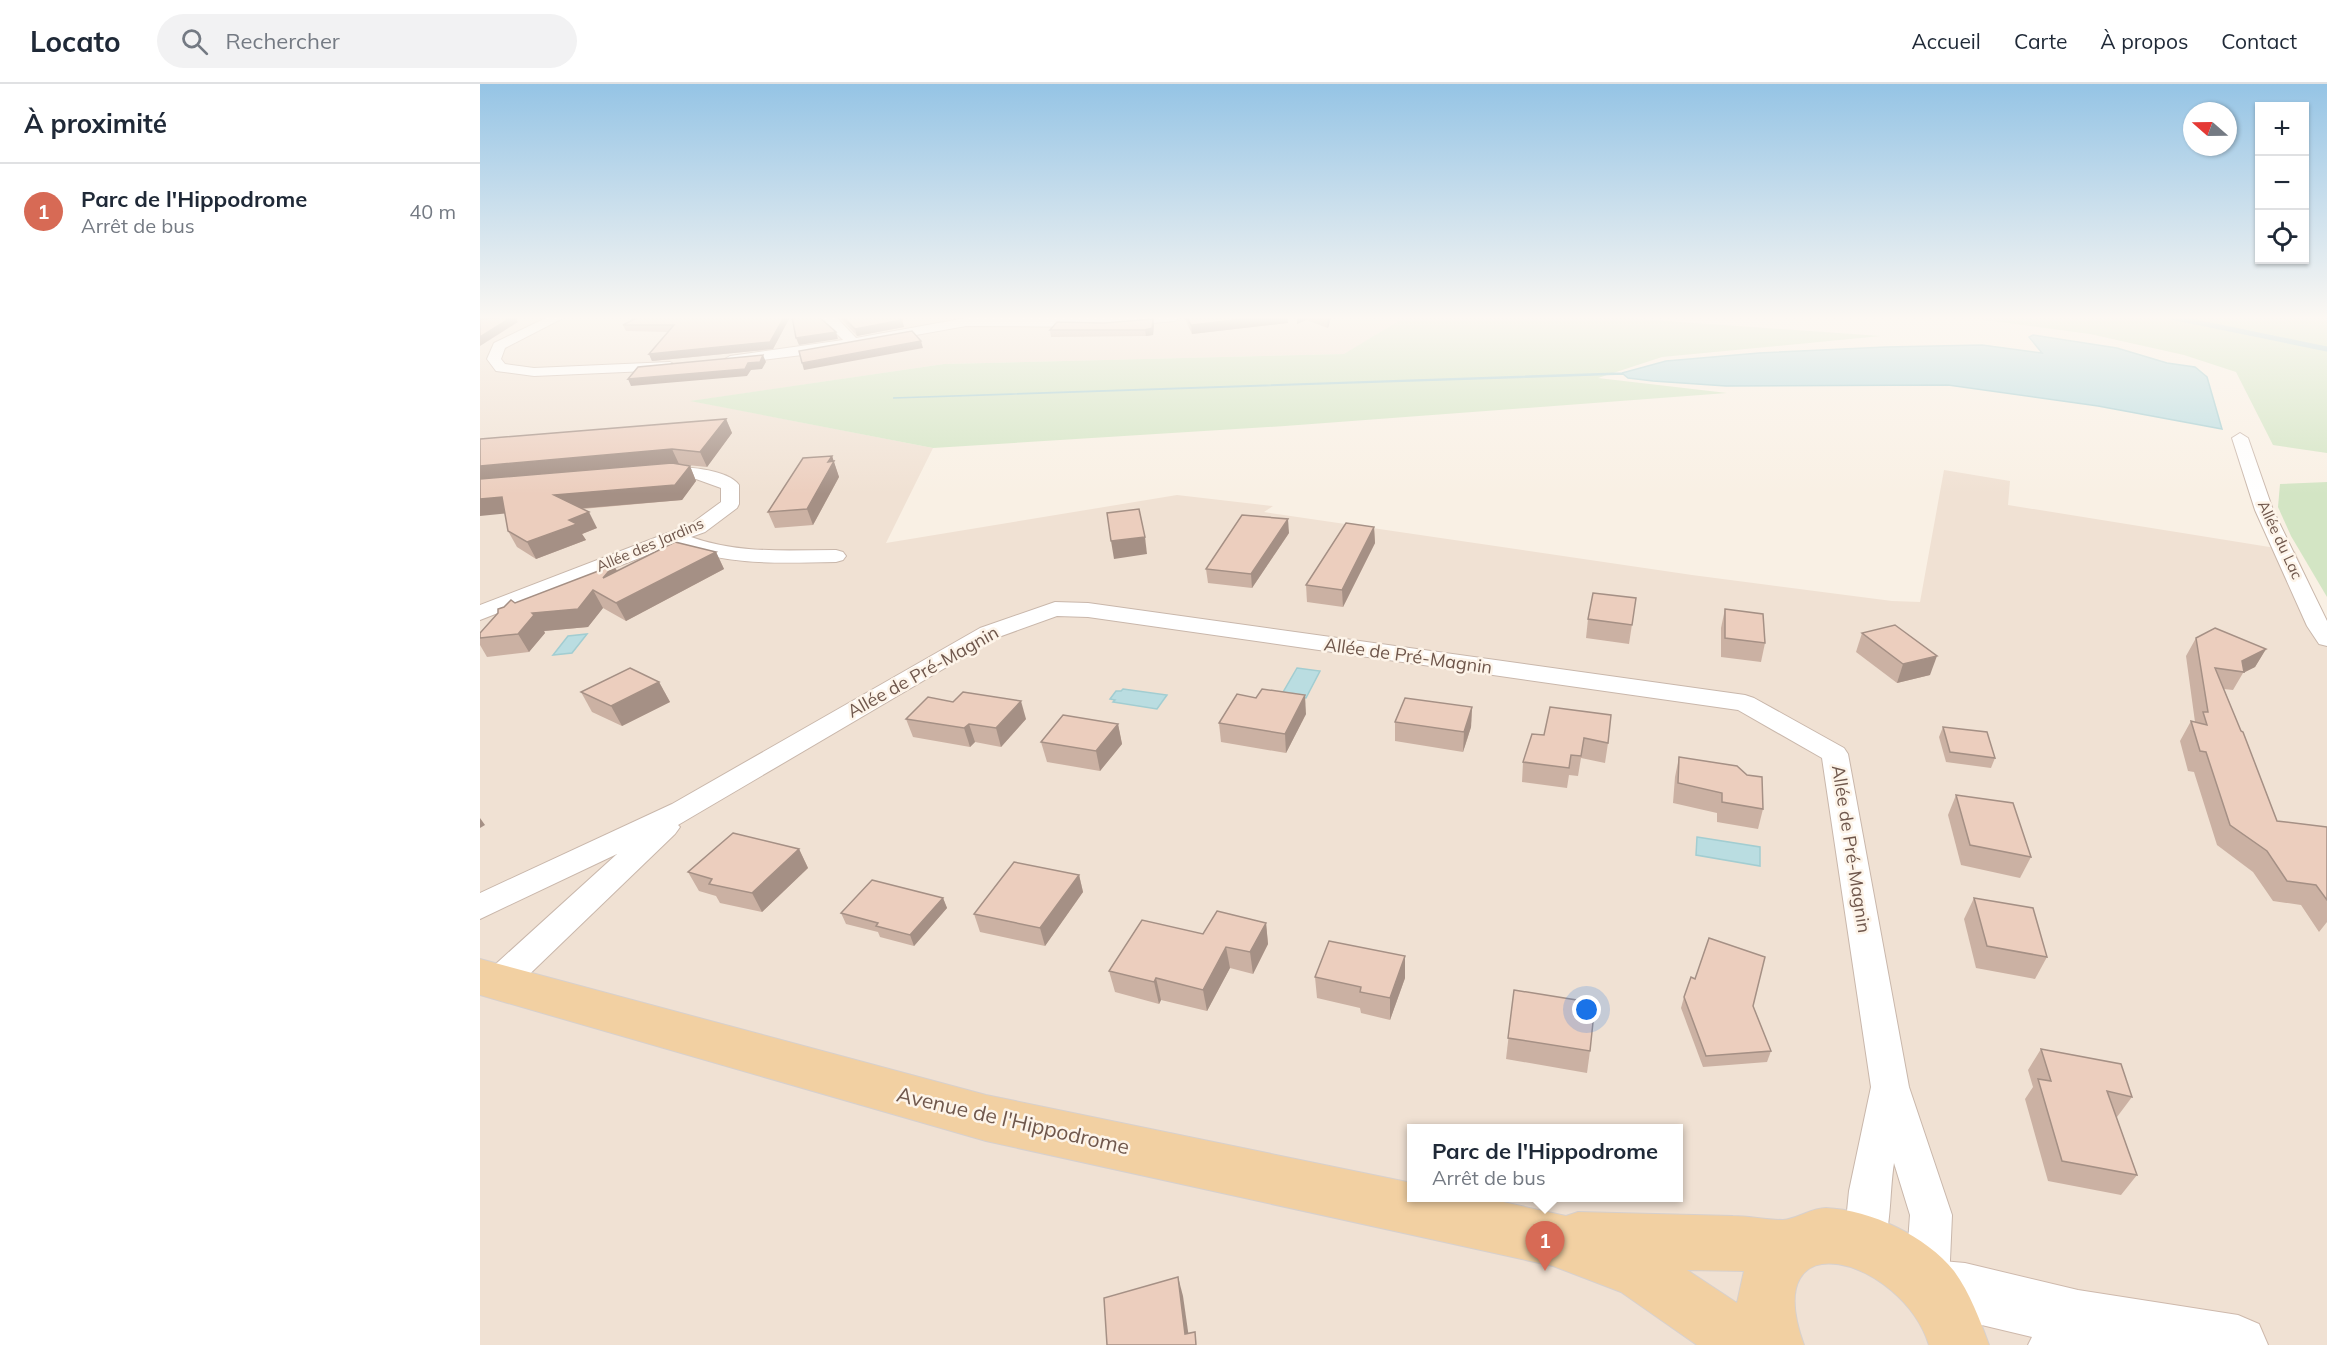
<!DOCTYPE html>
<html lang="fr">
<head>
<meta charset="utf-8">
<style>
  :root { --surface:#fff; --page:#f2f2f3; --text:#1f2937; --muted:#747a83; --line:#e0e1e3; --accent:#d76a55 }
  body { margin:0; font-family:Mulish,sans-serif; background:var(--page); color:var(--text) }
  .controls { position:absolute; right:18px; top:18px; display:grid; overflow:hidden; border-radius:0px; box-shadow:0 2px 4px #0004 }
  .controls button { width:54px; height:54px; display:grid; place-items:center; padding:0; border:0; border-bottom:2px solid var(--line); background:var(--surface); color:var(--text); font:30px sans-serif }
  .compass { position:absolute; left:1703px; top:18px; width:54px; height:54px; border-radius:50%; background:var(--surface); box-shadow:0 2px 4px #0004; rotate:290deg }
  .you { position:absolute; left:1107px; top:926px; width:21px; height:21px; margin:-15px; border:4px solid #fff; border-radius:50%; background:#1a73e8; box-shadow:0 0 0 9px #1a73e833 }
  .badge { display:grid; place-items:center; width:39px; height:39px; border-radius:50%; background:var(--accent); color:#fff; font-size:20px; font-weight:700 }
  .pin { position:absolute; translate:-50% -50px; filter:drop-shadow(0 2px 3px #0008) }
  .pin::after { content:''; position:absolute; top:32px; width:21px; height:18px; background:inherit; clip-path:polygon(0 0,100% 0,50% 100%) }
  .popup { position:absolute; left:927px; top:1040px; width:276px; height:78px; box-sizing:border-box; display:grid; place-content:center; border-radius:0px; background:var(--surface); filter:drop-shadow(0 2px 4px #0005); font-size:20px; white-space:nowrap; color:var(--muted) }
  .popup b { font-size:22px; color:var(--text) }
  .popup::after { content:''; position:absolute; left:50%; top:100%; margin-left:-12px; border:12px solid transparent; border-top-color:var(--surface) }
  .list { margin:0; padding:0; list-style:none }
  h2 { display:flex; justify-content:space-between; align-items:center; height:78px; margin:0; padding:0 24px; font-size:26px }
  h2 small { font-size:20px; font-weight:400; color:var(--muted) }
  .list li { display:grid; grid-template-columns:39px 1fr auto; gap:18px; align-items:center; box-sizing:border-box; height:96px; padding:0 24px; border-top:2px solid var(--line) }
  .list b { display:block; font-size:22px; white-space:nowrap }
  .list p { margin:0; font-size:20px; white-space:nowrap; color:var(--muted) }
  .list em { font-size:20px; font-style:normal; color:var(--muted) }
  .icon { flex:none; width:33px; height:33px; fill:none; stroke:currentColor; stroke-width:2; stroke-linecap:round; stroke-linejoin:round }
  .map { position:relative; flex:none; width:1847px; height:1261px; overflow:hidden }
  header { display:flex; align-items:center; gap:36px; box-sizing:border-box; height:84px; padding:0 30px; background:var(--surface); border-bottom:2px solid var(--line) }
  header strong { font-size:28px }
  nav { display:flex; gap:33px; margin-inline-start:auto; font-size:21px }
  .search { width:420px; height:54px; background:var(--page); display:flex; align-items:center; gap:15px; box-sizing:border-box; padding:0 21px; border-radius:33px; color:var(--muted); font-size:22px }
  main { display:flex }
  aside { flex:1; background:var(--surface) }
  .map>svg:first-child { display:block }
  .residential { fill:#f0e1d3; fill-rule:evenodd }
  .green { fill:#d3e5c4 }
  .water { fill:#badde1; stroke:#a2cdd1; stroke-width:1.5 }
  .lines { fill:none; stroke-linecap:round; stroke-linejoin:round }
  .stream { stroke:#a2cdd1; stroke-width:5 }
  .street-casing { stroke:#c9b7ab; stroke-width:2 }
  .secondary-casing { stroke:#ceb9ac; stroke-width:2 }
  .primary-casing { stroke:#d7d0cd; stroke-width:2 }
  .street { fill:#fff; fill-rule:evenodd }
  .secondary { fill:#fff; fill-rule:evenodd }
  .primary { fill:#f2d0a2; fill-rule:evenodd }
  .wall { fill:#cbb1a3 }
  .shaded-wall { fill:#a59085 }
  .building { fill:#eccebe; stroke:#a59085; stroke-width:1.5 }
  .labels { text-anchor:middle; stroke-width:5; stroke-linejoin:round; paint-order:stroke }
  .far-street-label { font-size:15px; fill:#6f574c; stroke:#fdf4e9 }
  .street-label { font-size:18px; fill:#6f574c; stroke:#fdf4e9 }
  .near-street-label { font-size:21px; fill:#6f574c; stroke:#fdf4e9 }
</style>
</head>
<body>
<header>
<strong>Locato</strong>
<div class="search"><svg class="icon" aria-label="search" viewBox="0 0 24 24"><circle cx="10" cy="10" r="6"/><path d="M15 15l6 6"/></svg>Rechercher</div>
<nav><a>Accueil</a><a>Carte</a><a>À propos</a><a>Contact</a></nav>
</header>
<main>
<aside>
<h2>À proximité<small></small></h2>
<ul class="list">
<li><span class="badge">1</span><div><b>Parc de l'Hippodrome</b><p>Arrêt de bus</p></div><em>40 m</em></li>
</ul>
</aside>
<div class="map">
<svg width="1847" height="1261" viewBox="0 0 1847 1261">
  <rect width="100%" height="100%" fill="#f9f0e4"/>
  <path class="residential" d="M0,233H925L865,270L464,280L212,317L453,364L406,459L697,411L793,422L784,428L1212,491L1412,517L1440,518L1464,386L1530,397L1528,421L1815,467L1847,539V1261H0ZM932,1044H1198V1114H932Z"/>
  <g class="green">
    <path d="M925,233H1130L1401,252L1182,273L1118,294L1247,309L805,342L453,364L210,317L464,280L864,270Z"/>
    <path d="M1482,233H1847V369L1793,361L1756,288L1704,271L1610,250Z"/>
    <path d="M1847,398V513L1811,452L1798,423L1800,400Z"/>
  </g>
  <g class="water">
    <path d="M1553,251L1637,264L1687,279L1715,283L1727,293L1742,345L1618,322L1468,301L1246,302L1173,297L1148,294L1143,290L413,314L1142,289L1186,277L1279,269L1406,263L1502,261L1562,269L1549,253Z"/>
    <path d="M107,550L92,569L73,571L88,552Z"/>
    <path d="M817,584L840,587L826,614L802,610Z"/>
    <path d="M643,605L687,611L677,625L633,618L635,616L630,615L636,607H641Z"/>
    <path d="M1217,753L1280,763V782L1216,771Z"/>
  </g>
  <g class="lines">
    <path class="stream" d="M1691,233L1847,265"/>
    <defs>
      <g id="street">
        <path d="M68,233H85L25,264L21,275L25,280L54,284L190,278L197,282L190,286L54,292L16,287L7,275L14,259Z"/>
        <path d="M337,233H356L376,254L486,234L701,233L695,237L625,243L486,242L330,270L250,280L243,276L250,272L363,256L346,239Z"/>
        <path d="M1760,349L1768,354L1793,426L1847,537V562L1839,560L1827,542L1775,426L1752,354Z"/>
        <path d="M180,383C199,382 247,384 259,401V420L257,424L225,448L211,453C258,470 307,466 356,466L363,468L366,472L363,476L356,478C296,479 251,482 193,461L0,536V521L211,440L241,418V404L216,395L174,392L171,388L174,384Z"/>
        <path d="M575,518L608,519L1265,611L1274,614L1364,664L1368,670L1429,1003L1472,1131L1469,1199L1463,1215L1447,1221L1431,1215L1425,1199L1430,1131L1414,1079C1409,1110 1412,1144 1400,1172L1385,1178L1370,1172L1364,1157L1369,1107L1391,1003L1342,674L1258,626L608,533L577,532L516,554L198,741L200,743L195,750L31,908L19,912L7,908L2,898L7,888L137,770L0,835V809L192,720L500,544Z"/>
      </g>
      <path id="secondary" d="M1451,1176L1485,1179L1598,1206L1758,1231L1779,1240L1788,1261H1548L1552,1253L1485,1237L1451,1234L1431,1225L1422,1205L1431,1185Z"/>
      <path id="primary" d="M0,875L506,1011L932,1099V1114H1005L1086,1132L1098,1128C1150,1129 1201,1131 1253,1132C1269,1132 1286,1136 1303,1136C1317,1135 1331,1124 1346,1124C1391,1126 1446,1152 1474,1187C1490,1209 1500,1236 1509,1261H1449C1422,1175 1277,1132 1324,1261H1217L1141,1208L1073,1182L506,1057L0,911ZM1207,1186L1264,1187L1257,1219Z"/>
    </defs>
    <use href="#street" class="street-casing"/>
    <use href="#secondary" class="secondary-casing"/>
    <use href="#primary" class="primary-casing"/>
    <use href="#street" class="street"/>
    <use href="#secondary" class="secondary"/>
    <use href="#primary" class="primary"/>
  </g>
  <g class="wall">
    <path d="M158,233H310L293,265L172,277L169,270L188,248L146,247L143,241Z"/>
    <path d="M359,233H419L422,236L424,243L377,252Z"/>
    <path d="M704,233H808V239L712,250Z"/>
    <path d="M816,233H851L848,244L826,236L817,240V234Z"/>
    <path d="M674,241L673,251L666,252L571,253L570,246Z"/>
    <path d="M246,335L252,349L227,383L197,380L210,382L216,397L202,416L102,425L117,444L102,450L106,456L56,475L37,463L28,447L25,429Z"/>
    <path d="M352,372L359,393L333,441L295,444L288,428Z"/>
    <path d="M894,443L895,459L863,523L827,518L826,501Z"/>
    <path d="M809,449L772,504L728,499L726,485Z"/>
    <path d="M236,468L244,485L146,537L123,524L108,543L64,547L65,549L49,568L7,573L0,561V549L24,523L134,481L137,487Z"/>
    <path d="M1156,514L1149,560L1106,554L1108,535Z"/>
    <path d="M1245,525L1285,559L1281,578L1241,573V544Z"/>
    <path d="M1382,549L1450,591L1417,599L1376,568Z"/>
    <path d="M1716,554L1786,565L1775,583L1763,589L1753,606L1744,605L1797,737L1847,743V838L1839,848L1821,821L1793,817L1773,788L1737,761L1714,688L1708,687L1700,657L1711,637L1715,638L1706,572Z"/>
    <path d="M179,598L190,618L142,642L112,628L101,608Z"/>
    <path d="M992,623L991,643L983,668L915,657V638Z"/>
    <path d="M1070,623L1128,659L1125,679L1101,674L1098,692L1089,691L1087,704L1042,698L1043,678L1064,651Z"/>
    <path d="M826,630L806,669L741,658L739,639Z"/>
    <path d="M426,635H546L521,663L495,658L490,663L433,653Z"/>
    <path d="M638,640L642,660L620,687L567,678L561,658Z"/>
    <path d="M1463,643L1515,674L1511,684L1466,678L1459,653Z"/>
    <path d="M1199,673L1283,725L1278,745L1237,738V729L1193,719L1195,693Z"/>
    <path d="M1476,711L1551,773L1540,794L1481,781L1468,731Z"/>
    <path d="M319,765L328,784L282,828L240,819L236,812L219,807L208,788Z"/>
    <path d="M599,791L603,808L565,862L500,848L494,830Z"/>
    <path d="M463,814L467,824L434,862L400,853L398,848L366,840L361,829Z"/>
    <path d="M1494,814L1567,873L1555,895L1496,884L1484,835Z"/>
    <path d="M786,839L788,860L773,890L750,884L727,927L681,916L679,920L635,908L629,887L723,850Z"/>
    <path d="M835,893L925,894L910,936L881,929L880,924L837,914Z"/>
    <path d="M1034,906L1110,967L1107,989L1026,975Z"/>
    <path d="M1204,913L1291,967L1287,978L1223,983L1201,924Z"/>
    <path d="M1561,965L1652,1013L1637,1033H1636L1657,1091L1641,1111L1568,1097L1545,1015L1553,1003L1548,986Z"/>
  </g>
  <g class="shaded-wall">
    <path d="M32,233H35L38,238L0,262V253Z"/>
    <path d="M304,233H310L293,265L172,277L169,270Z"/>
    <path d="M782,233H808V239L712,250L711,241Z"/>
    <path d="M817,233H826V236L817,240Z"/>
    <path d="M848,233H851L848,244L847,235Z"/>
    <path d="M673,235L674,241L673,251L666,252L665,246Z"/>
    <path d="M422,236L424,243L377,252L375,245Z"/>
    <path d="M356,248L358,255L319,261L316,254Z"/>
    <path d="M441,257L443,264L324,286L322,279Z"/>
    <path d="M283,271L286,278L282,285L271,286L267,292L151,302L148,295L268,279Z"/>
    <path d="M246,335L252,349L227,383L220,368Z"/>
    <path d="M192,365L199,380L0,397V382Z"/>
    <path d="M352,372L359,393L333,441L327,425Z"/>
    <path d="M210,382L216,397L202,416L82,426L74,411Z"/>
    <path d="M22,413L31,429L0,432V415Z"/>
    <path d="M109,428L117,444L102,450L106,456L56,475L47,458L89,436Z"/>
    <path d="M808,435L809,449L772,504L771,490Z"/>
    <path d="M894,443L895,459L863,523L862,506Z"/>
    <path d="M665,453L667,470L634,475L631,457Z"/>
    <path d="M236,468L244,485L146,537L136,519Z"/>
    <path d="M134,481L142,498L123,494Z"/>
    <path d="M113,506L123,524L108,543L64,547L65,549L49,568L38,550L52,529Z"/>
    <path d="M1786,565L1775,583L1763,589L1764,588L1762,577Z"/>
    <path d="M1457,572L1450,591L1417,599L1423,580Z"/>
    <path d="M179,598L190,618L142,642L131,622Z"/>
    <path d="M825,611L826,630L806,669L805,650Z"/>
    <path d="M541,617L546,635L521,663L516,644Z"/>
    <path d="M992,623L991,643L983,668L984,648Z"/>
    <path d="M489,640L495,658L490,663L484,644Z"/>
    <path d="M638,640L642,660L620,687L616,667Z"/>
    <path d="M0,734L5,741L0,744Z"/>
    <path d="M319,765L328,784L282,828L272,809Z"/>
    <path d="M599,791L603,808L565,862L560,844Z"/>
    <path d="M463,814L467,824L434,862L430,851Z"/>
    <path d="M786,839L788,860L773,890L770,868Z"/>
    <path d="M746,863L750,884L727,927L723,906Z"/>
    <path d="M925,872V894L910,936V914Z"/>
    <path d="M676,894L681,916L679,920L674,898Z"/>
    <path d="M698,1193L703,1212L710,1261L705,1250Z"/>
  </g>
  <g class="building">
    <path d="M22,233H32L0,253V235Z"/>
    <path d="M158,233H304L290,258L169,270L194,241H143Z"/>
    <path d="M312,233H339L356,248L316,254Z"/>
    <path d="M363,233H419L422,236L375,245Z"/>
    <path d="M707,233H782L711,241Z"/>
    <path d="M673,235L672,244L665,246H570L577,238L624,239Z"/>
    <path d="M432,247L441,257L322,279L319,267Z"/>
    <path d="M283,271L280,278L268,279L265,285L148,295L158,283Z"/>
    <path d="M246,335L220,368L192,365L0,382V355Z"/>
    <path d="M352,372L348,378L354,377L327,425L288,428L323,374Z"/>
    <path d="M192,379L210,382L195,401L74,411L109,428L89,436L97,440L47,458L28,447L22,413L0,415V395Z"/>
    <path d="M659,425L665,453L631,457L627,429Z"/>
    <path d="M762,431L808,435L771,490L726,485Z"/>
    <path d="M866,439L894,443L862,506L826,501Z"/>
    <path d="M195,458L236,468L136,519L113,506L98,525L52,529L54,531L38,550L0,554V549L18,529V525L24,523L31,516L35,519L134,481L123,494Z"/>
    <path d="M1113,509L1156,514L1152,541L1108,535Z"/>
    <path d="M1245,525L1283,530L1285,559L1245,554Z"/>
    <path d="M1415,541L1457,572L1423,580L1382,549Z"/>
    <path d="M1735,544L1786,565L1762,577L1764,588L1735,584L1761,647L1763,648L1797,737L1847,743V816L1836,801L1807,797L1787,767L1750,741L1726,668L1720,667L1711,637L1727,641L1723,628H1728L1716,554Z"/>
    <path d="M150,584L179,598L131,622L101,608Z"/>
    <path d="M782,605L825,611L805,650L739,639L757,610L776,614Z"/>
    <path d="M483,608L541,617L516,644L489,640L484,644L426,635L448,613L473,618Z"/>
    <path d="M925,614L992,623L984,648L915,638Z"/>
    <path d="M1070,623L1131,631L1128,659L1104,654L1101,672L1091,671L1089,684L1043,678L1052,650L1064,651Z"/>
    <path d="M583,631L638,640L616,667L561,658Z"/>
    <path d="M1463,643L1507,648L1515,674L1470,668Z"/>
    <path d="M1199,673L1257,682L1267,691L1282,693L1283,725L1242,718V709L1198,699Z"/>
    <path d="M1476,711L1533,719L1551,773L1490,761Z"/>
    <path d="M253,749L319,765L272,809L229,800L232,795L208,788Z"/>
    <path d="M534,778L599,791L560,844L494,830Z"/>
    <path d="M392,796L463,814L430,851L396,842L398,839L361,829Z"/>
    <path d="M1494,814L1553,824L1567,873L1507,862Z"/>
    <path d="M737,827L786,839L770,868L746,863L723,906L676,894L674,898L629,887L662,836L723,850Z"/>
    <path d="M1229,854L1285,873L1273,922L1291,967L1226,972L1204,913L1211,893L1215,895Z"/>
    <path d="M849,857L925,872L910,914L880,908L881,903L835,893Z"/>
    <path d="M1034,906L1115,919L1110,967L1028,954Z"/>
    <path d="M1561,965L1641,980L1652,1013L1627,1007L1657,1091L1582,1077L1558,995L1571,997Z"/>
    <path d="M698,1193L705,1250L715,1248L716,1261H627L624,1214Z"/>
  </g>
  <linearGradient id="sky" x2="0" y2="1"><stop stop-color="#95c4e5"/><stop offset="0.57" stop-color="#fcf8f3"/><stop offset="1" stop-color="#fcf8f3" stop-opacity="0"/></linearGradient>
  <rect width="1847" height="410" fill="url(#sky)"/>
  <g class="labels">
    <g class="far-street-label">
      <text transform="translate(1800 456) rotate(65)" y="5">Allée du Lac</text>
      <text transform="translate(170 461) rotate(-23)" y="5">Allée des Jardins</text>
    </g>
    <g class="street-label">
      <text transform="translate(928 572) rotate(8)" y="6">Allée de Pré-Magnin</text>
      <text transform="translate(443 588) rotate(-29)" y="6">Allée de Pré-Magnin</text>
      <text transform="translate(1371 765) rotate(81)" y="6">Allée de Pré-Magnin</text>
    </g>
    <g class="near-street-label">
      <text transform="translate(533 1037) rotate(13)" y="7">Avenue de l'Hippodrome</text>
    </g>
  </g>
</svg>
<div class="controls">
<button>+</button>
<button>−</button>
<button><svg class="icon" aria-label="locate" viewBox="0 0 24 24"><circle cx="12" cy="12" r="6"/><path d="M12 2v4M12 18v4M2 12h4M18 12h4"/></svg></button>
</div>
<svg class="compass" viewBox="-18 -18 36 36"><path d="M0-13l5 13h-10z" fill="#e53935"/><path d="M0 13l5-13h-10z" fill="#747a83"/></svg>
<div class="you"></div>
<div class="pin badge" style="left:1065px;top:1187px">1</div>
<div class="popup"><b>Parc de l'Hippodrome</b>Arrêt de bus</div>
</div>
</main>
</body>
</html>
